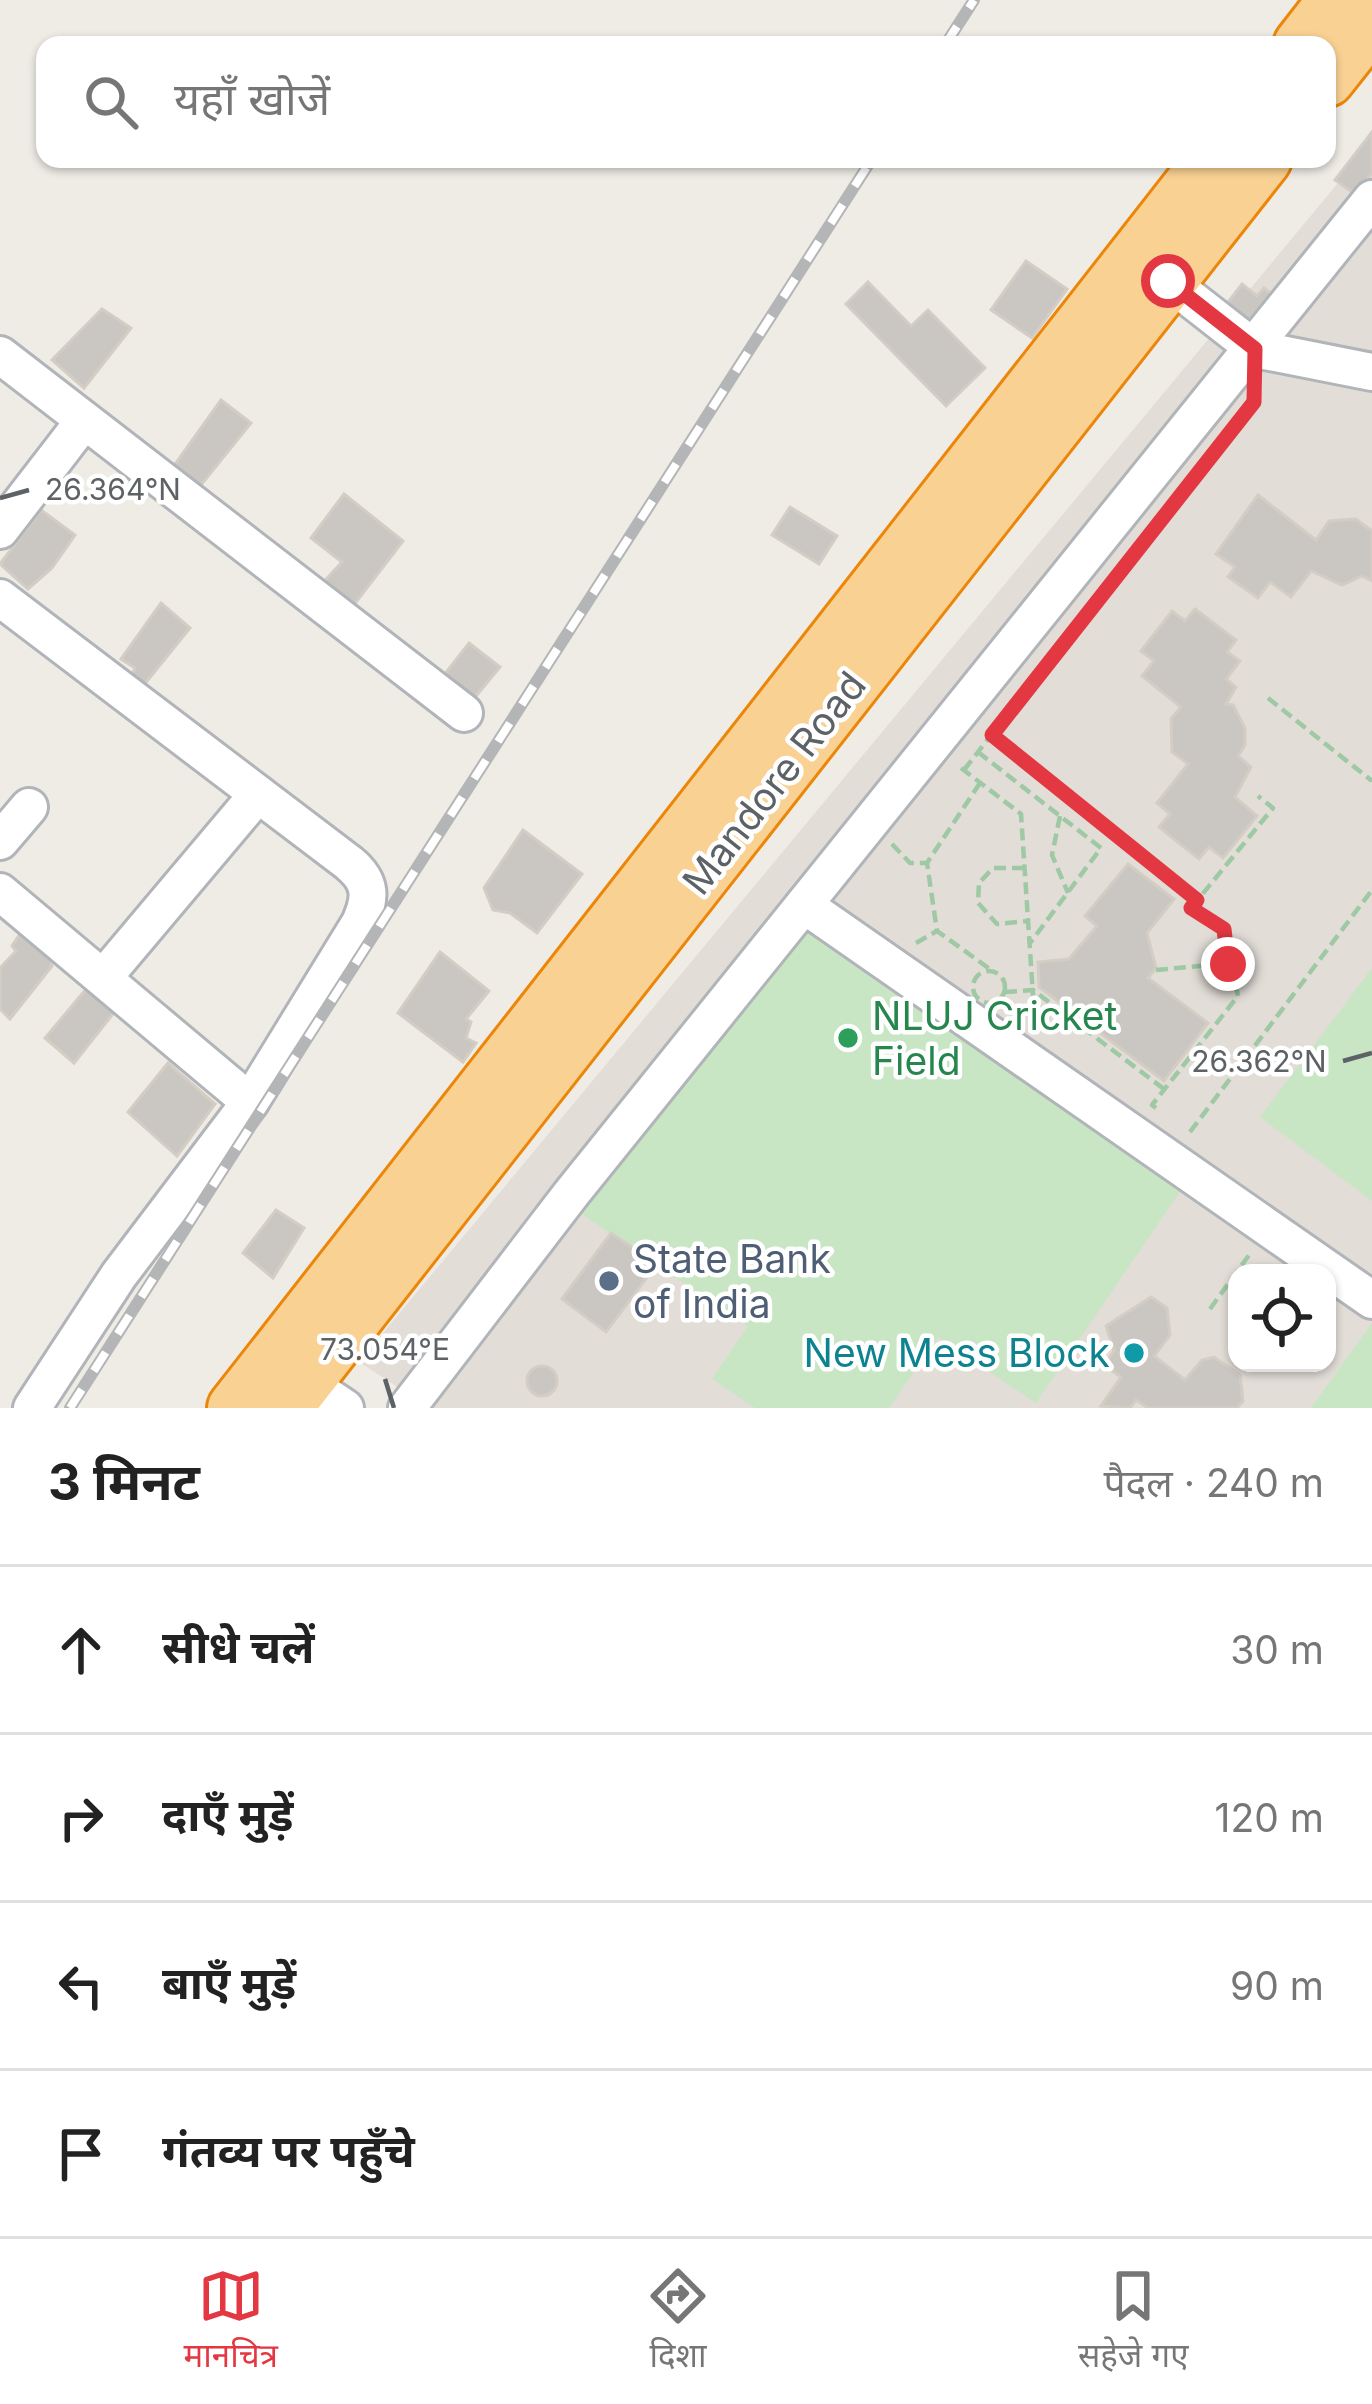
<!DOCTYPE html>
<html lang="hi">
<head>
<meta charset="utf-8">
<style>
  :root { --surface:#fff; --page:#f2f2f2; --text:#222; --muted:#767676; --line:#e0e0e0; --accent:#e33842 }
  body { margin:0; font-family:Inter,"Noto Sans Devanagari",sans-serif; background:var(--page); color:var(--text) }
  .controls { position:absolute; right:36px; bottom:36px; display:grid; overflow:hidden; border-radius:24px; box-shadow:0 3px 9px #0004 }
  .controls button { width:108px; height:108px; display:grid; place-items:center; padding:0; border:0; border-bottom:3px solid var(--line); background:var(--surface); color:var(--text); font:60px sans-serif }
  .stop { position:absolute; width:36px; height:36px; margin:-27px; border:9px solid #e33842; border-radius:50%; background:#fff }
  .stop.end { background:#e33842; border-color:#fff; box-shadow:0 3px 12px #0008 }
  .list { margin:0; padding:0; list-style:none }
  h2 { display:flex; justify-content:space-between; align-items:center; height:156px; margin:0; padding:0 48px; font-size:51px }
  h2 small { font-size:39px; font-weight:400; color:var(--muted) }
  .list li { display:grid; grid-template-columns:78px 1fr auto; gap:36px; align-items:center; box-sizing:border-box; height:168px; padding:0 48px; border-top:3px solid var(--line) }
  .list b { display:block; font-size:45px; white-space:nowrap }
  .list em { font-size:39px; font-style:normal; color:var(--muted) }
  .icon { flex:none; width:66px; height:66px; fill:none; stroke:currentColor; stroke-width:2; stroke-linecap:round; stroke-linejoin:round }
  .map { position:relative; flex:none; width:1372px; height:1408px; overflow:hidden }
  .search { position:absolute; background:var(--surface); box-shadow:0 3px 9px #0004; left:36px; right:36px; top:36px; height:132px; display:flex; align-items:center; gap:30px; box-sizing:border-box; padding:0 42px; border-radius:24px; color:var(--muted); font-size:45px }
  .sheet { height:828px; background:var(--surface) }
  nav { display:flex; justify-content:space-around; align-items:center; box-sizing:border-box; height:168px; border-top:3px solid var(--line); background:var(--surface); font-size:33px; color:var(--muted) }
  nav a { display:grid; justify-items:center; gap:6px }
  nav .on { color:var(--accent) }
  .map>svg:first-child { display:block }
  .education { fill:#e2ddd7; fill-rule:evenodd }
  .green { fill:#c8e6c4 }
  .building { fill:#cac7c3; stroke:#d4cdc4; stroke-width:3 }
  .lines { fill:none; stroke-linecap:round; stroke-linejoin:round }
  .minor-casing { stroke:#b1b4b8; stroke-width:42 }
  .highway-casing { stroke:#ec8609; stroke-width:60 }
  .path { stroke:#9ec9a4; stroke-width:4.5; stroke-dasharray:12 6; stroke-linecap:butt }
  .minor { stroke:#fff; stroke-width:36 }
  .highway { stroke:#f9d193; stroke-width:54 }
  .rail-casing { stroke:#b4b5b6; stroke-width:12 }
  .rail { stroke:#fff; stroke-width:8; stroke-dasharray:22; stroke-linecap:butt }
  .route { stroke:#e33842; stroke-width:15 }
  .ticks { fill:none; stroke:#5d6266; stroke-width:4.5 }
  .leisure-dot { fill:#2e9e5b; stroke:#fff; stroke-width:4.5 }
  .service-dot { fill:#5c6f8a; stroke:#fff; stroke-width:4.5 }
  .culture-dot { fill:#0f9aa8; stroke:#fff; stroke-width:4.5 }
  .labels { text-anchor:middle; stroke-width:9; stroke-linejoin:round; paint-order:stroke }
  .street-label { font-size:39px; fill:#5d6266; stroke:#fff }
  .leisure-label { font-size:39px; fill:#27864d; stroke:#fff; text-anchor:start }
  .service-label { font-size:39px; fill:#4e5e75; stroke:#fff; text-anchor:start }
  .culture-label { font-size:39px; fill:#0d838f; stroke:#fff; text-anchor:end }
  .ticks-label { font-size:30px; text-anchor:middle; fill:#5d6266; stroke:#fff; stroke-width:9; stroke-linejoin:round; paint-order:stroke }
</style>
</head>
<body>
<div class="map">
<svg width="1372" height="1408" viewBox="0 0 1372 1408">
  <rect width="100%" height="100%" fill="#efece6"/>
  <path class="education" d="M1372,142V1408H430L359,1362ZM1237,1273H1327V1363H1237Z"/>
  <g class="green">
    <path d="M804,905L1194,1171L1036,1403L938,1337L889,1408H755L712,1379L748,1326L565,1203Z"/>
    <path d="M1372,968V1201L1260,1117Z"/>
    <path d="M1372,1323V1408H1311Z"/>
  </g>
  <g class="building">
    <path d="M1372,132V173L1355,194L1335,180Z"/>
    <path d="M1026,261L1067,289L1032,338L991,310Z"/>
    <path d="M868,282L911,326L928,310L985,368L946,406L846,304Z"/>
    <path d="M1242,284L1257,296L1264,288L1277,298L1253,328L1225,306Z"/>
    <path d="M102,309L131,328L84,388L52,360Z"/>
    <path d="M221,400L251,423L197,490L171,470Z"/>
    <path d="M344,494L403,541L350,610L319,587L342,562L311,538Z"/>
    <path d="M1258,495L1316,540L1329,521L1356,519L1372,531V581L1362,576L1342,585L1311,571L1291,597L1270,582L1258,598L1228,577L1235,567L1216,554Z"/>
    <path d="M790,507L837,536L819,564L772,535Z"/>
    <path d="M41,510L75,535L52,568L28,589L0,564Z"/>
    <path d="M161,603L190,628L143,686L131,676L135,668L121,659Z"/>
    <path d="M1195,609L1236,640L1227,652L1240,661L1226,679L1236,687L1226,704L1233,705L1245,728V745L1238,756L1251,767L1235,797L1257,816L1223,858L1209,847L1199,859L1159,827L1170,814L1157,803L1188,764L1172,752L1171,719L1181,707L1142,676L1154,661L1141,651L1172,611L1185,621Z"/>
    <path d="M469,643L500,667L472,701L441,679Z"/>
    <path d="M523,830L582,874L537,933L510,913L493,910L484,888Z"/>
    <path d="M1128,864L1174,899L1147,933L1156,968L1148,978L1208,1023L1164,1081L1039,987L1038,962L1069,959L1097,926L1085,916Z"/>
    <path d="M20,934L51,959L52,966L10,1019L0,1009V968L16,951L12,946Z"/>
    <path d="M440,952L489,991L466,1019L471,1022L466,1038L476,1043L463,1062L398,1013Z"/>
    <path d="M87,988L116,1010L74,1063L45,1038Z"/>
    <path d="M168,1063L215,1104L177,1156L128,1112Z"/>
    <path d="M276,1210L304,1228L273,1278L243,1253Z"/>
    <path d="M611,1233L657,1264L606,1332L562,1299Z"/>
    <path d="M1151,1297L1167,1308L1170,1335L1154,1356L1185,1380L1202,1360L1214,1357L1240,1375L1243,1401L1237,1408H1148L1136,1400L1130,1408L1101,1406L1121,1377L1104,1365L1114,1351L1106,1326Z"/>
    <circle cx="542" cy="1381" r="15"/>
  </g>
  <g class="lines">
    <defs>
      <g id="minor">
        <path d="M1168,281L1255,349L1372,372"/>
        <path d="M0,355L464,713"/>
        <path d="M0,530L84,421"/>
        <path d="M0,598L349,863C372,882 371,898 360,923L250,1102L119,1275L32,1408"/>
        <path d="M0,841L29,807"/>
        <path d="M0,892L250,1102"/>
        <path d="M804,905L1372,1300"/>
        <path d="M103,978L258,794"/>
        <path d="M288,1370L345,1408"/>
        <path d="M407,1408L571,1194L1372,199"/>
      </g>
      <g id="highway">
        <path d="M1301,45L1336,0"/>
        <path d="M1327,79L1372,22"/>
        <path d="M235,1408L1212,159"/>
        <path d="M284,1408L1264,159"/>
      </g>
    </defs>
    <use href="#minor" class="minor-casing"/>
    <use href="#highway" class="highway-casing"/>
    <g class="path">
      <path d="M1268,698L1372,781"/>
      <path d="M992,735L1197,900"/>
      <path d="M978,752L1101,848L1030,943"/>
      <path d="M961,768L1021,814L1035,1026"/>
      <path d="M964,770L1254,396"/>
      <path d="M980,783L927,863L937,931L994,972"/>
      <path d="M1060,816L1052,855L1068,893"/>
      <path d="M892,844L910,863H927"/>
      <path d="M1024,868H993L979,883L978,903L997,924L1028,921"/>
      <path d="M916,943L937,931"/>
      <path d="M1156,970L1231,963"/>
      <circle cx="989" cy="987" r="16"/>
      <path d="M1005,992L1033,990L1164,1089"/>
      <path d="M1156,1108L1152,1105L1238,996L1224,929L1191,908L1273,808L1258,796"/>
      <path d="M1190,1132L1372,890"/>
      <path d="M1210,1309L1249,1255"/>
    </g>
    <use href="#minor" class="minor"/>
    <use href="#highway" class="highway"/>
    <defs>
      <g id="rail">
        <path d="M945,45L974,0"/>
        <path d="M70,1408L872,159"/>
      </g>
    </defs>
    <use href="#rail" class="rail-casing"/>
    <use href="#rail" class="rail"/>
  </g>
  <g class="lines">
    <path class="route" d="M1168,281L1255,349L1254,402L992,735L1197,900L1191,908L1224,929L1228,964"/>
  </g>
  <path class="ticks" d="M0,498L29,490M1343,1061L1372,1053M385,1379L394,1408"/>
  <circle class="leisure-dot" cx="848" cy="1038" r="12"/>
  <circle class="service-dot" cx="609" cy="1281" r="12"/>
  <circle class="culture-dot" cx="1134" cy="1353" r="12"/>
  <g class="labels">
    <g class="street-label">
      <text transform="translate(774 783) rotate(-52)" y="14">Mandore Road</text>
    </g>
    <g class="leisure-label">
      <text x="872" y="1030">NLUJ Cricket<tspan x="872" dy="45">Field</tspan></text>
    </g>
    <g class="service-label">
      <text x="633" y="1273">State Bank<tspan x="633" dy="45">of India</tspan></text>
    </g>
    <g class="culture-label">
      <text x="1110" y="1367">New Mess Block</text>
    </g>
  </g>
  <g class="ticks-label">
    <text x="113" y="500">26.364°N</text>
    <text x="1259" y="1072">26.362°N</text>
    <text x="385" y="1360">73.054°E</text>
  </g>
</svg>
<div class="controls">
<button><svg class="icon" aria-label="locate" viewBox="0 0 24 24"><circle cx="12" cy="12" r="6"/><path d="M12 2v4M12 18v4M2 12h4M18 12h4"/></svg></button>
</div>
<div class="stop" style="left:1168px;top:281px"></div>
<div class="stop end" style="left:1228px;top:964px"></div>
<div class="search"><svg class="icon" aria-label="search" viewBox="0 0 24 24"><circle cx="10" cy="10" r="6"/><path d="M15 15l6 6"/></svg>यहाँ खोजें</div>
</div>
<section class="sheet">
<h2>3 मिनट<small>पैदल · 240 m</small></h2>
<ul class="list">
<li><svg class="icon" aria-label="ahead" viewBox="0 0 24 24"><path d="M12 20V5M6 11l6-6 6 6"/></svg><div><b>सीधे चलें</b></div><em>30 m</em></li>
<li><svg class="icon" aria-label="right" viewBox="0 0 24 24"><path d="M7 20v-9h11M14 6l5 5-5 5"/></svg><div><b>दाएँ मुड़ें</b></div><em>120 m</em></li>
<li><svg class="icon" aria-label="left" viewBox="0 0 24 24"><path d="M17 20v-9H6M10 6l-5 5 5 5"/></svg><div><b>बाएँ मुड़ें</b></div><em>90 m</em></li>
<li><svg class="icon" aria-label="arrive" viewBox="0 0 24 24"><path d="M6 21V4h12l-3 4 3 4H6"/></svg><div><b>गंतव्य पर पहुँचे</b></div></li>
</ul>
</section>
<nav>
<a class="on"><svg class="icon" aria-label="map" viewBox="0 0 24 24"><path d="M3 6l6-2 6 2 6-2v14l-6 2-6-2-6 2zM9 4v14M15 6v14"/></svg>मानचित्र</a>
<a><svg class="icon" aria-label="directions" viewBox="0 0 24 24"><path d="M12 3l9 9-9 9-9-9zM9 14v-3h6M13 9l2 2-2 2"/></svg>दिशा</a>
<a><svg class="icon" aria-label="saved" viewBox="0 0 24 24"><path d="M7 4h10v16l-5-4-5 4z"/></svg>सहेजे गए</a>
</nav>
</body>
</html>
